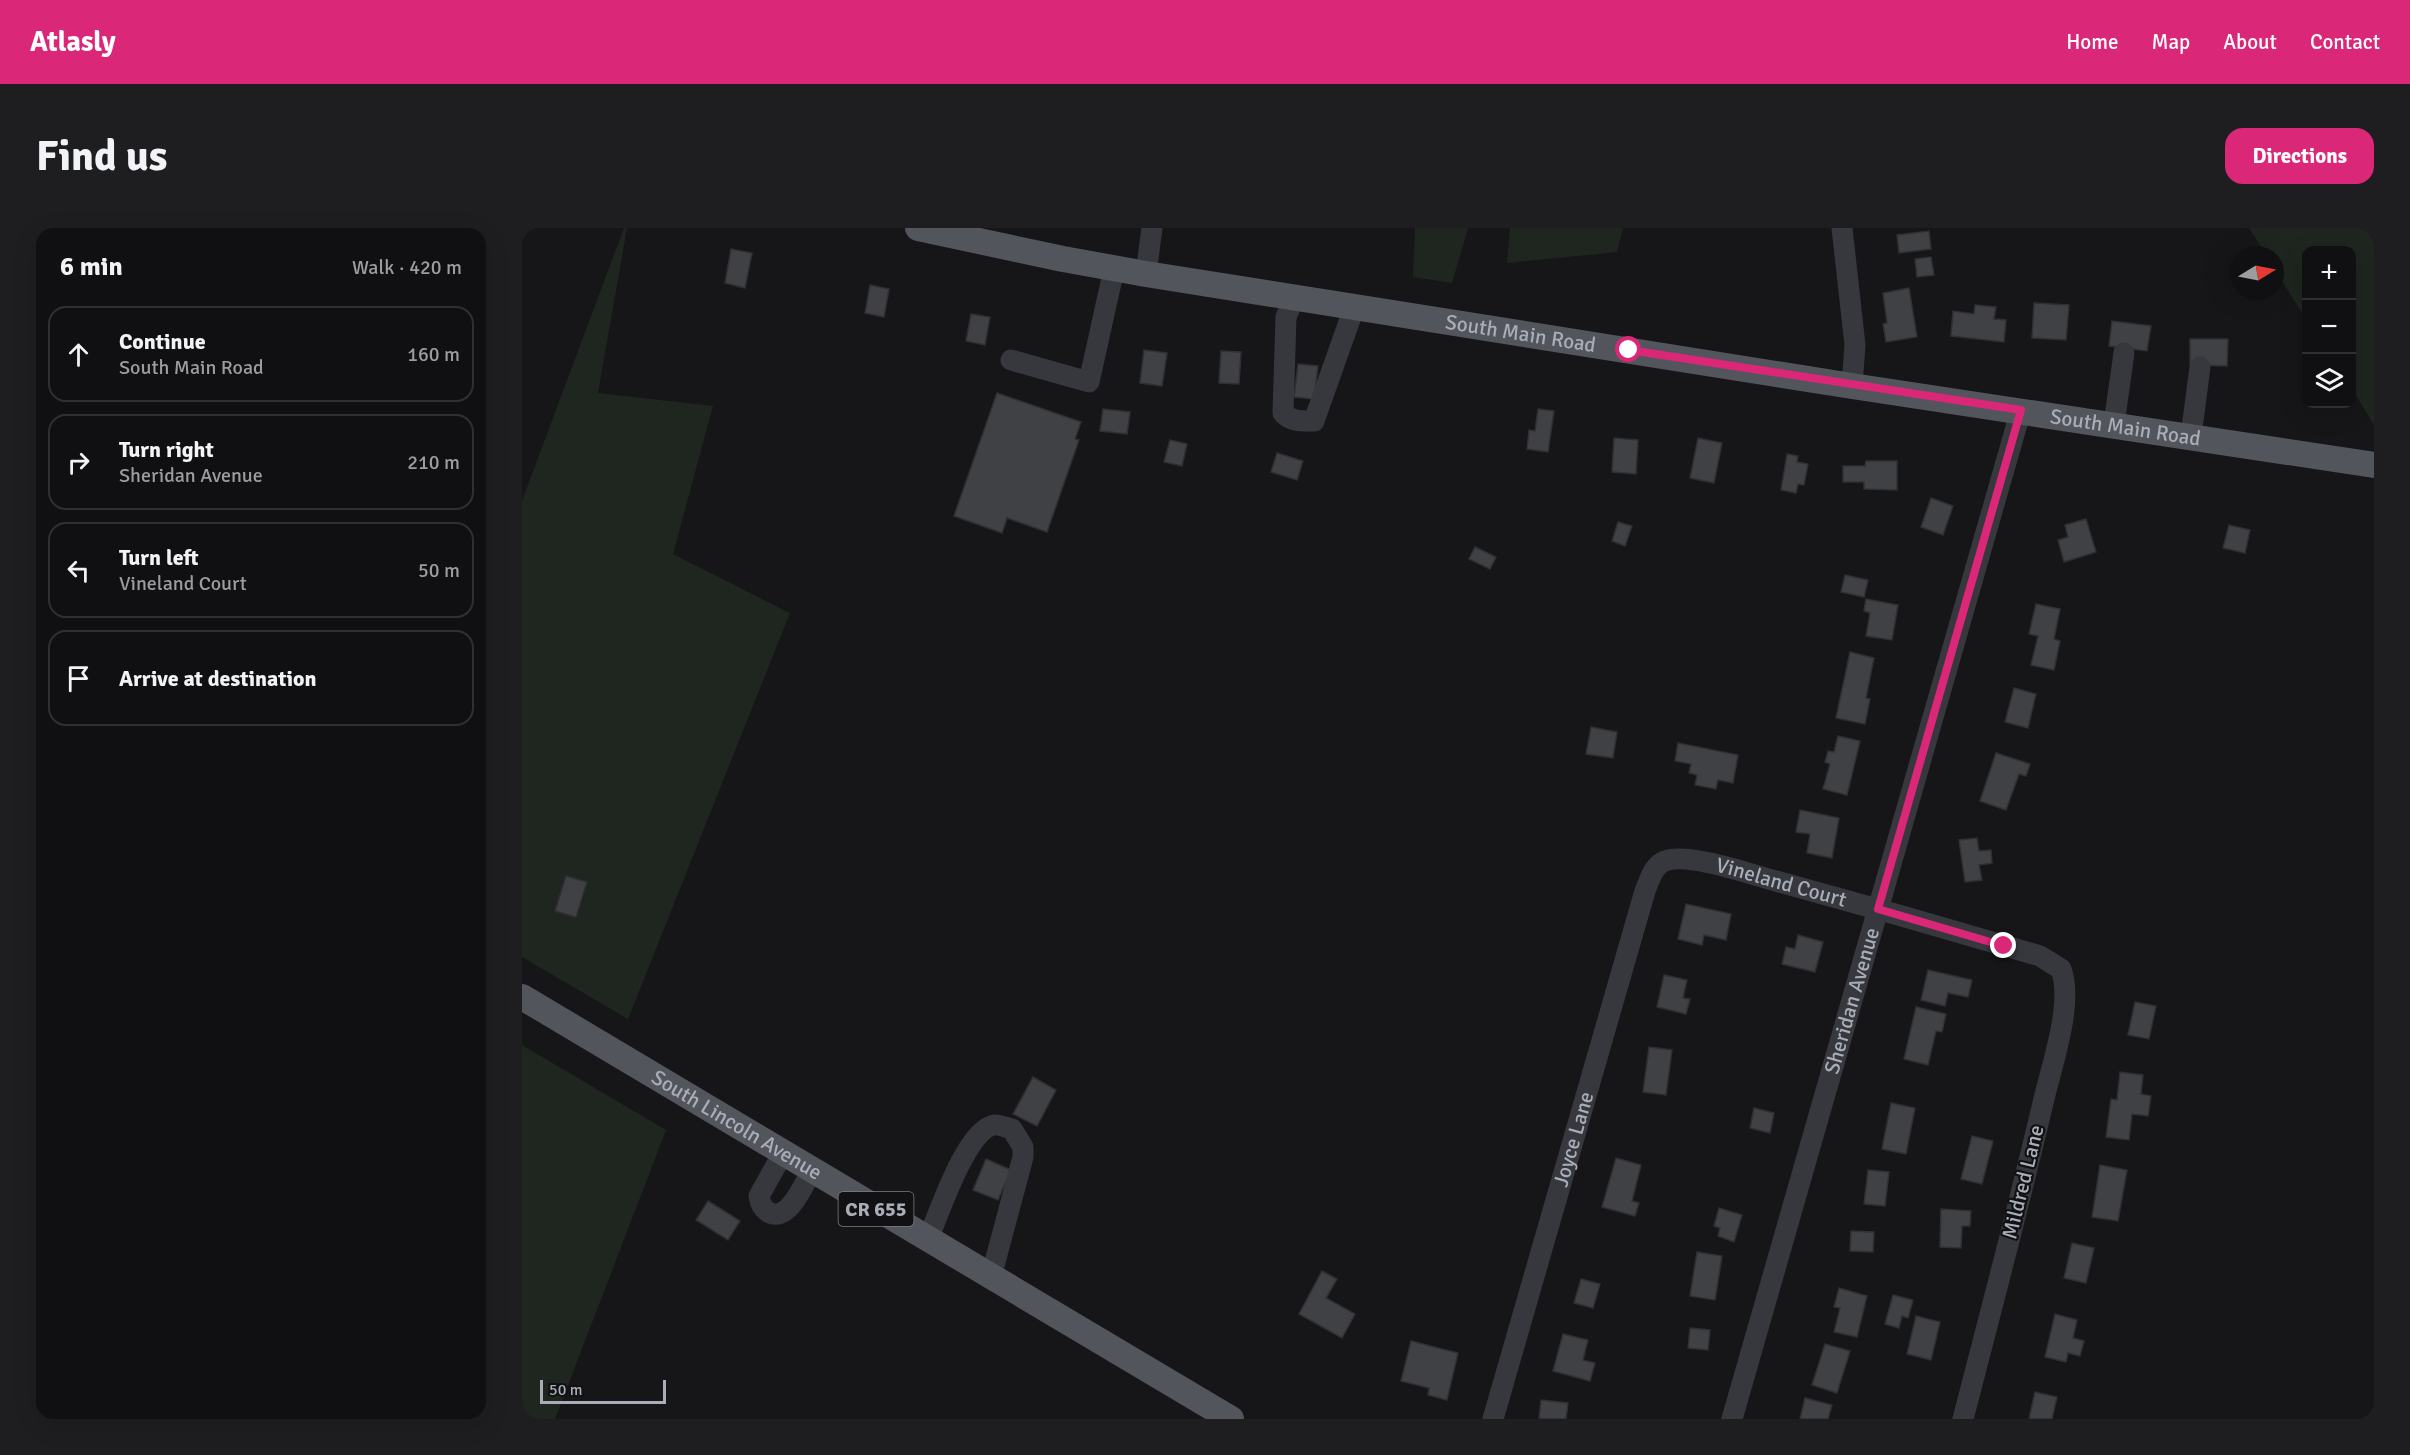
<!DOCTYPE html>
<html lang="en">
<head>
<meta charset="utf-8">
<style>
  :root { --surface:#101012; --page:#1e1e20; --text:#f1f3f6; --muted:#9c9d9f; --line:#303032; --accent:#db2777 }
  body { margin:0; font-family:Signika,sans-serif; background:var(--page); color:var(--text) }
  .controls { position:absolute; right:18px; top:18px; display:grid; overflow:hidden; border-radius:12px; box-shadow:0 6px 24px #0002 }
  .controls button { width:54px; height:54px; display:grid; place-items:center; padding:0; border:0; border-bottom:2px solid var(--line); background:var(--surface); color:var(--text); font:30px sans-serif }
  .compass { position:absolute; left:1708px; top:18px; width:54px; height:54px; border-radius:50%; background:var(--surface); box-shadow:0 6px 24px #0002; rotate:80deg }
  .scale { position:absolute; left:18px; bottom:15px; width:126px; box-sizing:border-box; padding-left:6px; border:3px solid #a8adb8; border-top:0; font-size:16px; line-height:21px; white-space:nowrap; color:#a8adb8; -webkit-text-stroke:4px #111113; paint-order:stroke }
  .stop { position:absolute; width:18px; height:18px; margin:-14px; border:4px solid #db2777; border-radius:50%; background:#fff }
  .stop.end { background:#db2777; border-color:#fff; box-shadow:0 2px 6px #0008 }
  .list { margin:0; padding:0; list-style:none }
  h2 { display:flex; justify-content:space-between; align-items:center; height:78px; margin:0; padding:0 24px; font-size:26px }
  h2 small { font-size:20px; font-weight:400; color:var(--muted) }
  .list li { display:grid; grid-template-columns:39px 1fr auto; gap:18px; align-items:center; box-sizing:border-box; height:96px; margin:0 12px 12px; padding:0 12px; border:2px solid var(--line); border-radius:18px }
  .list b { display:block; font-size:22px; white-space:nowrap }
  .list p { margin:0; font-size:20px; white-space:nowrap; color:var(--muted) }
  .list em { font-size:20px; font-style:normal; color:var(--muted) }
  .icon { flex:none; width:33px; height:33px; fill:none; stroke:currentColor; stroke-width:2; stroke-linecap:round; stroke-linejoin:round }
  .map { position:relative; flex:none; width:1852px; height:1191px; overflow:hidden; border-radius:18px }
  header { display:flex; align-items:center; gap:36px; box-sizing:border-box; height:84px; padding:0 30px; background:var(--accent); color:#fff }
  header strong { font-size:28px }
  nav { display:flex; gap:33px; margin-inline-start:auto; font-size:21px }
  .intro { display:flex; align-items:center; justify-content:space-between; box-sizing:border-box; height:144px; padding:0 36px }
  h1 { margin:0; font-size:42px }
  .button { padding:15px 27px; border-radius:18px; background:var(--accent); color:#fff; font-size:21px; font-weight:700 }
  main { display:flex; gap:36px; padding:0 36px }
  aside { flex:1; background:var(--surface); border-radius:18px; box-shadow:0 6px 24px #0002 }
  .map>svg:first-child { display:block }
  .green { fill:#1e261f }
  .building { fill:#404145; stroke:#303034; stroke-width:1.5 }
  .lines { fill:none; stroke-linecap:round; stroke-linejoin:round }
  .minor { stroke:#37383d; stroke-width:21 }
  .major { stroke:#53555c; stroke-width:26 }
  .route { stroke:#db2777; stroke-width:8 }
  .labels { text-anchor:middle; stroke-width:4.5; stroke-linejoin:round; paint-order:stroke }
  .shield { fill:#111113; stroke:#7b7e86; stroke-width:1.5 }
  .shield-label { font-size:20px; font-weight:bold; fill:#a8adb8 }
  .street-label { font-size:21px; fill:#a8adb8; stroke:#111113 }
</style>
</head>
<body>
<header>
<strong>Atlasly</strong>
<nav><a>Home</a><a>Map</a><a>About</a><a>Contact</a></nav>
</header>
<div class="intro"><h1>Find us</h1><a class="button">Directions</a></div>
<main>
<aside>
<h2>6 min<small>Walk · 420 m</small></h2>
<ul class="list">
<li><svg class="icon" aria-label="ahead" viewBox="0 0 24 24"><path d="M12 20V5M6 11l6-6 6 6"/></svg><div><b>Continue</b><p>South Main Road</p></div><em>160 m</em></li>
<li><svg class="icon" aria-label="right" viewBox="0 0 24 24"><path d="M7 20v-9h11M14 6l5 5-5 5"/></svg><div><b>Turn right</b><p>Sheridan Avenue</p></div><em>210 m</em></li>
<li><svg class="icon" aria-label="left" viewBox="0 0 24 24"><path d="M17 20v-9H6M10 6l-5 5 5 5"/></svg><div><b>Turn left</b><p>Vineland Court</p></div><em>50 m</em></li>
<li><svg class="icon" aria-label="arrive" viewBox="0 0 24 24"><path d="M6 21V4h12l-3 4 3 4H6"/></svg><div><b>Arrive at destination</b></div></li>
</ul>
</aside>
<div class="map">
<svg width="1852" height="1191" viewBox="0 0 1852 1191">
  <rect width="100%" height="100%" fill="#161618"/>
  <g class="green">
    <path d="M102,0H105L76,165L191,178L151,326L268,385L106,791L0,729V273Z"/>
    <path d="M893,0H946L930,55L891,49Z"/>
    <path d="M988,0H1101L1095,24L985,35Z"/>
    <path d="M1727,0H1852V197L1830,161V22H1784V91L1753,42V27H1744Z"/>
    <path d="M0,817L144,902L33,1191H0Z"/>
  </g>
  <g class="building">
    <path d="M1407,3L1409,21L1377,25L1375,7Z"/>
    <path d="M209,21L230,25L223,60L203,55Z"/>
    <path d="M1409,29L1412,47L1395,49L1393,31Z"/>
    <path d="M348,57L367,61L362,89L343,85Z"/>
    <path d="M1387,60L1395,109L1364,114L1361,96L1365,95L1361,65Z"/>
    <path d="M1512,75L1547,77L1544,112L1510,110Z"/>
    <path d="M1453,77L1474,79L1472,91L1484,92L1482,114L1429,108L1431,83L1452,86Z"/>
    <path d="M449,86L468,89L463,117L444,113Z"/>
    <path d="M1590,93L1629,98L1625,123L1587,118Z"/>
    <path d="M1668,111H1706L1705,138L1668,137Z"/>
    <path d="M622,122L645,125L640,158L618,155Z"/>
    <path d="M699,123L719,124L717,156L697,155Z"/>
    <path d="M776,136L796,138L792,171L772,169Z"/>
    <path d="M475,165L559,194L553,211L557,212L525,304L485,290L480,305L432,288Z"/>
    <path d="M581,181L608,184L605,206L578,203Z"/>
    <path d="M1016,181L1032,183L1026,224L1005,221L1007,202L1013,203Z"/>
    <path d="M1092,210L1116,212L1114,246L1090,244Z"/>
    <path d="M1176,210L1200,215L1192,255L1168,250Z"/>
    <path d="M648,212L665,216L660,238L642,234Z"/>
    <path d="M755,225L781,233L775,252L749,244Z"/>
    <path d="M1265,226L1276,228L1275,234L1286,236L1282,257L1276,256L1274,265L1259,262Z"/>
    <path d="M1344,233H1375V262L1342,261V254H1321V238H1343Z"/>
    <path d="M1409,270L1431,278L1421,307L1399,299Z"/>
    <path d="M1564,291L1574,324L1542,334L1536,312L1546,309L1543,297Z"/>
    <path d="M1096,294L1110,298L1103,318L1090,313Z"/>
    <path d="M1707,297L1728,302L1723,325L1701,320Z"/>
    <path d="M953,319L974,329L968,341L947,331Z"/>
    <path d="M1323,347L1346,352L1342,369L1319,364Z"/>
    <path d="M1344,371L1376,377L1370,412L1344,408L1348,385L1342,383Z"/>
    <path d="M1514,376L1538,381L1532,411L1538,413L1532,442L1509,437L1516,408L1507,406Z"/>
    <path d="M1328,424L1352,430L1344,470L1348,471L1343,496L1314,490Z"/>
    <path d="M1492,460L1514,466L1506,500L1483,494Z"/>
    <path d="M1069,499L1095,504L1091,530L1064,526Z"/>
    <path d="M1316,508L1338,513L1325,567L1301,561L1308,536L1303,534L1306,523L1312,524Z"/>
    <path d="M1156,515L1216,527L1211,555L1196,552L1194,561L1173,557L1175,547L1167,545L1169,536L1153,533Z"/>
    <path d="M1474,525L1508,536L1504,548L1497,546L1484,582L1458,573Z"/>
    <path d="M1278,582L1317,590L1310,630L1285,625L1288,606L1274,604Z"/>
    <path d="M1455,610L1457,623L1469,622L1470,635L1457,637L1460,652L1443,654L1437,612Z"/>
    <path d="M44,648L65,654L54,689L33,683Z"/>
    <path d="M1164,676L1209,686L1204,712L1182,707L1180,717L1156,711Z"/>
    <path d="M1276,707L1301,714L1293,744L1260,736L1264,719L1273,721Z"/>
    <path d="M1406,742L1450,752L1446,769L1426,765L1423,778L1399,772Z"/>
    <path d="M1142,747L1165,752L1161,770L1168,771L1164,786L1135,779Z"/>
    <path d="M1613,774L1634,778L1627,811L1606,807Z"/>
    <path d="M1394,779L1424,786L1420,804L1414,803L1406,837L1382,831Z"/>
    <path d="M1127,819L1150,822L1144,867L1121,864Z"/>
    <path d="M1598,844L1621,847L1619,866L1629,868L1626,888L1610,886L1607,912L1584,909L1589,871L1595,872Z"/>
    <path d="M511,849L534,862L515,898L491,886Z"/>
    <path d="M1369,875L1393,880L1384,926L1360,921Z"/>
    <path d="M1232,880L1252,885L1248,905L1228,900Z"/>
    <path d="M1450,908L1471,913L1460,956L1439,951Z"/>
    <path d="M1094,930L1119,937L1110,973L1117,975L1113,988L1080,979Z"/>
    <path d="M464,931L489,942L476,972L451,962Z"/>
    <path d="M1578,937L1605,942L1596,993L1570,989Z"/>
    <path d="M1346,942L1367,944L1363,978L1342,976Z"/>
    <path d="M186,973L218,993L206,1012L174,992Z"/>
    <path d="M1197,980L1220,987L1212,1014L1196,1008L1198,1000L1192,998Z"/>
    <path d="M1419,981L1449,983L1448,998H1440L1439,1020L1418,1019Z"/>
    <path d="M1329,1003L1352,1004L1351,1024L1328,1023Z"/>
    <path d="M1550,1015L1572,1020L1564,1055L1542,1050Z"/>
    <path d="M1175,1024L1200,1028L1193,1072L1168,1068Z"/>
    <path d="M800,1043L815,1051L804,1070L833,1086L820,1110L777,1086Z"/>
    <path d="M1059,1051L1078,1056L1071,1080L1052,1075Z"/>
    <path d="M1317,1060L1345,1068L1335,1109L1312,1104L1318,1080L1312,1079Z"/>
    <path d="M1371,1067L1391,1072L1386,1090L1380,1088L1377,1100L1363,1096Z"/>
    <path d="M1533,1086L1555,1092L1551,1110L1562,1113L1558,1128L1546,1125L1544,1134L1523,1129Z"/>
    <path d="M1394,1088L1418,1094L1409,1132L1385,1126Z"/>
    <path d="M1168,1100L1188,1102L1186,1122L1166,1120Z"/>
    <path d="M1041,1106L1066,1112L1061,1132L1073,1135L1068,1153L1031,1143Z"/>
    <path d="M889,1113L936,1125L925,1172L906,1167L907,1160L879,1153Z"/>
    <path d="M1303,1116L1328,1123L1315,1165L1290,1157Z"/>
    <path d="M1513,1164L1535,1169L1530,1191H1507Z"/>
    <path d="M1283,1170L1310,1177L1306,1191H1278Z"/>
    <path d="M1019,1172L1046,1175L1044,1191H1017Z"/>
  </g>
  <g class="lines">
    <g class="minor">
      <path d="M1320,0L1333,117L1330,158"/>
      <path d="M624,46L630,0"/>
      <path d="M772,70L764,89L761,185C769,194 781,193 792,193L832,80"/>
      <path d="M489,132L567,154L592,41"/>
      <path d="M1592,196L1602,125"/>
      <path d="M1669,208L1678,139"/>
      <path d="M261,925L237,968C238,975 240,980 246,984C266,996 282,956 290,942"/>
      <path d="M406,1011C417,986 444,902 472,897C477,896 485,900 490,901L501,919V929L469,1049"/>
      <path id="s1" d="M971,1191L1123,663C1128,651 1132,635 1146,632C1171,626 1228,646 1254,653C1342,677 1430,702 1518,728L1539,741C1552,776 1529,839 1521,875C1496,981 1468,1086 1441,1191"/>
      <path id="s2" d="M1210,1191L1499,182"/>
    </g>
    <g class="major">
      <path id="s3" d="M396,0L541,31L624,46L1330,158L1852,237"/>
      <path id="s4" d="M0,769L709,1191"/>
    </g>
  </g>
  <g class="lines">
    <path class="route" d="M1107,122L1499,182L1356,681L1482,718"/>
  </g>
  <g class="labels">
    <rect class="shield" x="316.5" y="964" width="75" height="34" rx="4.5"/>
    <g class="shield-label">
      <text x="354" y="988">CR 655</text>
    </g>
    <g class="street-label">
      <text dy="7" stroke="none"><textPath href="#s3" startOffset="612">South Main Road</textPath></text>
      <text dy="7" stroke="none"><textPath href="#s3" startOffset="1224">South Main Road</textPath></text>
      <text dy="7" stroke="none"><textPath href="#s1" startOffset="706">Vineland Court</textPath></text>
      <text dy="7" stroke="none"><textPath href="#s2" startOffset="435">Sheridan Avenue</textPath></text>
      <text dy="7" stroke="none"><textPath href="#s4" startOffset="250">South Lincoln Avenue</textPath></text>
      <text dy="7" stroke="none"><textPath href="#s1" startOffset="291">Joyce Lane</textPath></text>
      <text transform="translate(1501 954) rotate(-76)" y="7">Mildred Lane</text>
    </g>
  </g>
</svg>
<div class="controls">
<button>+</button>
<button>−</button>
<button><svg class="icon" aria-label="layers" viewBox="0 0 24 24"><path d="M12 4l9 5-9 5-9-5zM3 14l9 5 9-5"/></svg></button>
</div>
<svg class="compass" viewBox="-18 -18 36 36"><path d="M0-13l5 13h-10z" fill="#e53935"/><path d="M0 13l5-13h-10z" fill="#9c9d9f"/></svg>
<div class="scale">50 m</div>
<div class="stop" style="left:1107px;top:122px"></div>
<div class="stop end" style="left:1482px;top:718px"></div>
</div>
</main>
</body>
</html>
